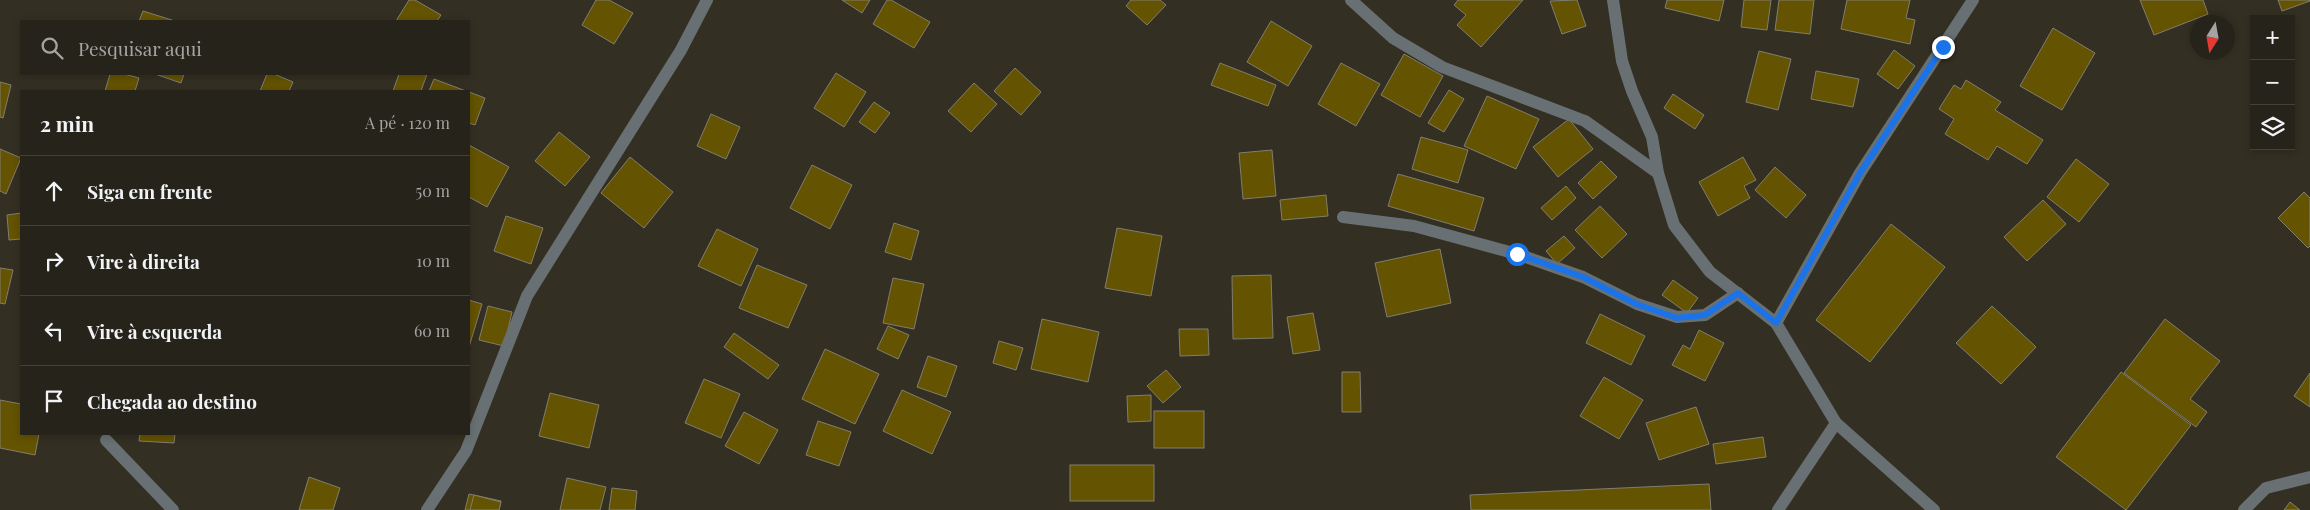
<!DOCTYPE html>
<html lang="pt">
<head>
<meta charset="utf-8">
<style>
  :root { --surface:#26231a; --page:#322f27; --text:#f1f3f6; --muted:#a4a4a2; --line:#424039 }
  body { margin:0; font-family:"Playfair Display",serif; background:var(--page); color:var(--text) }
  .controls { position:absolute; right:15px; top:15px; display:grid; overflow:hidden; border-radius:0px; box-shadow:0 2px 8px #0003 }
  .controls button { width:45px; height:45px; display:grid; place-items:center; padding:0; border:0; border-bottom:1px solid var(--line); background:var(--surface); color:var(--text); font:25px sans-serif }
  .compass { position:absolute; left:2190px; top:15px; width:45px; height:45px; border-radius:50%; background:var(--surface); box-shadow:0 2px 8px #0003; rotate:191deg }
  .stop { position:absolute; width:15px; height:15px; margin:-11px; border:4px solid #1a73e8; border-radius:50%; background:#fff }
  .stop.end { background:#1a73e8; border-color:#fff; box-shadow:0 1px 5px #0008 }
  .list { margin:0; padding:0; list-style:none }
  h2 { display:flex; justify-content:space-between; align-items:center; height:65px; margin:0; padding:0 20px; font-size:21px }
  h2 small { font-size:16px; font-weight:400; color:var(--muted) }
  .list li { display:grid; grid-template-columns:32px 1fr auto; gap:15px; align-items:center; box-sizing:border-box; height:70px; padding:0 20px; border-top:1px solid var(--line) }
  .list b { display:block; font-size:19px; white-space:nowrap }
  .list em { font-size:16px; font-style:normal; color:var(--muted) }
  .icon { flex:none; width:28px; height:28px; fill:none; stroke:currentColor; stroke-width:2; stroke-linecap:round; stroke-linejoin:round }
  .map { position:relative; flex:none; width:2310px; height:510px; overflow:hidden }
  .search { position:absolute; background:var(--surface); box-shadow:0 2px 8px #0003; left:20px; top:20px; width:450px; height:55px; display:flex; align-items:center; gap:12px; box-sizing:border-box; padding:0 18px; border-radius:0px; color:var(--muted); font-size:19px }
  .panel { position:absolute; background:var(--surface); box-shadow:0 2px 8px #0003; left:20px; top:90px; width:450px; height:345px; border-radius:0px }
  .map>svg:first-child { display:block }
  .building { fill:#645300; stroke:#827e6f }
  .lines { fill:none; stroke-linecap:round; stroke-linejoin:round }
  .minor { stroke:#687073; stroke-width:12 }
  .route { stroke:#1a73e8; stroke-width:6 }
</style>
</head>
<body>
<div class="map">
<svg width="2310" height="510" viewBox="0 0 2310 510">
  <rect width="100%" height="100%" fill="#332f22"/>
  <g class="building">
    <path d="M409,0H415L441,15L437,21H396Z"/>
    <path d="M596,0H609L633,13L614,44L582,25Z"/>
    <path d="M842,0H870L862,13Z"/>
    <path d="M887,0H891L930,22L914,48L873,24Z"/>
    <path d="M1131,0H1160L1166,5L1147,25L1126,6Z"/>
    <path d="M1458,0H1523L1481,47L1457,25L1466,15L1454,5Z"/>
    <path d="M1577,0L1586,26L1562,34L1550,1Z"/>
    <path d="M1667,0H1724L1719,21L1665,8Z"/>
    <path d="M1744,0H1771L1767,30L1741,27Z"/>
    <path d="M1779,0H1814L1810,34L1775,30Z"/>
    <path d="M1847,0H1910L1906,18L1915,20L1910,44L1841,29Z"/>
    <path d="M2140,0H2203L2208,14L2154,35Z"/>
    <path d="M2278,0H2309L2310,1L2282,11Z"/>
    <path d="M143,11L175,21H139Z"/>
    <path d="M1271,21L1312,46L1288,86L1247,62Z"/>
    <path d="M2053,28L2095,53L2062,110L2020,86Z"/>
    <path d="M1894,50L1915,66L1898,89L1877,74Z"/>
    <path d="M1759,51L1791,59L1778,110L1746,102Z"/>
    <path d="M1404,54L1443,76L1420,117L1381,95Z"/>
    <path d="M1220,63L1276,85L1268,106L1211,85Z"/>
    <path d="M1341,63L1380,84L1356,126L1318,104Z"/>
    <path d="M1015,68L1041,92L1021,115L994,91Z"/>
    <path d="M1816,71L1859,79L1853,107L1811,99Z"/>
    <path d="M836,73L866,92L844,127L814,108Z"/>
    <path d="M110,74H124L139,78L135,91H105Z"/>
    <path d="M155,74H184L181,83Z"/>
    <path d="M267,74H274L293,82L289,91H260Z"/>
    <path d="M399,74H427L421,91H393Z"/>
    <path d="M434,79L466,91H429Z"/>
    <path d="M1966,80L2001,102L1995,110L2043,140L2027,164L1997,146L1988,160L1945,134L1954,119L1939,109L1954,85L1961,89Z"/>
    <path d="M0,82L11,85L3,118L0,117Z"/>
    <path d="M974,83L997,104L971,132L948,111Z"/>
    <path d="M1449,90L1464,99L1444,132L1428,123Z"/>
    <path d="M469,92L485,98L475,125L469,123Z"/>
    <path d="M1673,94L1704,115L1695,129L1664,108Z"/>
    <path d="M1487,96L1539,119L1516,169L1464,146Z"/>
    <path d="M874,102L890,113L875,133L859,122Z"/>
    <path d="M711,114L740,127L726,159L697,146Z"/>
    <path d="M1569,119L1593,149L1558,177L1533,147Z"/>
    <path d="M559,132L590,157L565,186L535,161Z"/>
    <path d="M1421,137L1468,150L1458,183L1412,169Z"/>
    <path d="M469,145L509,167L487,207L469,197Z"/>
    <path d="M0,149L21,158L6,194L0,191Z"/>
    <path d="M1272,150L1276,196L1243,199L1239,153Z"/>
    <path d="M630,157L673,192L644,228L601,193Z"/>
    <path d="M1743,157L1756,180L1744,186L1750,198L1718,216L1699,182Z"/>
    <path d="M2076,159L2109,184L2079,222L2047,197Z"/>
    <path d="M1601,161L1617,177L1593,199L1578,183Z"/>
    <path d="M812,165L852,185L830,229L790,208Z"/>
    <path d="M1775,167L1806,195L1786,218L1755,190Z"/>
    <path d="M1398,174L1484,198L1474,231L1388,206Z"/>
    <path d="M1566,186L1576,198L1552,220L1541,208Z"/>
    <path d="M2304,192L2310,198V246L2308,248L2278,218Z"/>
    <path d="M1326,195L1328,216L1282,220L1280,200Z"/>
    <path d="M2043,200L2066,224L2027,261L2004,237Z"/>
    <path d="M1600,206L1627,234L1602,258L1575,230Z"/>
    <path d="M21,213V239L9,240L7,215Z"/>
    <path d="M506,216L543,228L531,264L494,251Z"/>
    <path d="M894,223L919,231L911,260L885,252Z"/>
    <path d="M1891,224L1945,267L1870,362L1816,320Z"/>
    <path d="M1117,228L1162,236L1151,296L1105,288Z"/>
    <path d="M717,229L758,249L741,286L698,266Z"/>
    <path d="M1564,236L1575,248L1557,264L1546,251Z"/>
    <path d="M1440,249L1451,303L1387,317L1375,263Z"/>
    <path d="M757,265L807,285L788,328L739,308Z"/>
    <path d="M0,268L13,270L5,304L0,303Z"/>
    <path d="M1271,275L1273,338L1233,339L1232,276Z"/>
    <path d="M893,278L924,284L914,329L883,323Z"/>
    <path d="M1673,280L1698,298L1687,313L1662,295Z"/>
    <path d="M469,300L482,304L469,347Z"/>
    <path d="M488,306L512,312L504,346L479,340Z"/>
    <path d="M1992,306L2036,347L2001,384L1956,343Z"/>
    <path d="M1313,313L1320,350L1293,354L1287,317Z"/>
    <path d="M1600,314L1645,336L1631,365L1586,343Z"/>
    <path d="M1042,319L1099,332L1088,382L1031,369Z"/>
    <path d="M2165,319L2220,361L2190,399L2207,412L2196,427L2124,373Z"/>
    <path d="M888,326L909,335L898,359L877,349Z"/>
    <path d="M1179,329H1208L1209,355L1180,356Z"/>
    <path d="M1699,330L1724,343L1705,381L1672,365L1683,345L1690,349Z"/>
    <path d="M734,333L779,365L768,379L724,347Z"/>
    <path d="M999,341L1023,348L1016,370L993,363Z"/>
    <path d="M825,349L879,374L855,424L802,399Z"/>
    <path d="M928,356L957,366L946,397L917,387Z"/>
    <path d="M1166,370L1181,387L1163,403L1147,386Z"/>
    <path d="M1342,372H1360L1361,412H1342Z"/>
    <path d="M2121,372L2191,425L2126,510L2056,457Z"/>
    <path d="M2310,373V407L2294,396Z"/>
    <path d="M1604,377L1643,400L1619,439L1580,416Z"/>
    <path d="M704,379L740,394L721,438L685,423Z"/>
    <path d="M902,390L951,412L932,454L883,431Z"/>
    <path d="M550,393L599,405L589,448L539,436Z"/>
    <path d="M1151,395V421L1128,422L1127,396Z"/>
    <path d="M0,400L21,404V434H39L35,455L0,448Z"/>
    <path d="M1696,407L1709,444L1659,460L1646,423Z"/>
    <rect x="1154" y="411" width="50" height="37"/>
    <path d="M744,412L778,430L759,464L725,446Z"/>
    <path d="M818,421L851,432L839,466L806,455Z"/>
    <path d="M140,434H175L174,443L139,441Z"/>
    <path d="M1763,437L1766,457L1716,464L1713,444Z"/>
    <rect x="1070" y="465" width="84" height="36"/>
    <path d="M309,477L340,488L333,510H299Z"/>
    <path d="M567,478L606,487L600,510H560Z"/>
    <path d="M1709,484L1711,510H1471L1470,495Z"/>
    <path d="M612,488L637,491L635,510H609Z"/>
    <path d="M469,494L501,501L499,510H465Z"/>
    <path d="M474,495L501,502L499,510H470Z"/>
    <path d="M2290,502L2300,510H2284Z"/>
  </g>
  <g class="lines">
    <g class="minor">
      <path d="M1351,0L1393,38L1442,67L1585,121L1658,173"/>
      <path d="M1613,0L1622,61L1632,91L1652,137L1658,173L1674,225L1710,272L1776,323L1836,423L1934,510"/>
      <path d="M1343,217L1414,226L1517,254L1583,277L1637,304L1677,317L1705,315L1738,293"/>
      <path d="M1776,323L1860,173L1973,0"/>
      <path d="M106,440L173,510"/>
      <path d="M427,510L466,451L527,296L681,50L707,0"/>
      <path d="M1778,510L1836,423"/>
      <path d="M2244,510L2266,488L2310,477"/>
    </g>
  </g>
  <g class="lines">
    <path class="route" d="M1517,254L1583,277L1636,304L1677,318L1705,315L1738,293L1776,323L1860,173L1943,47"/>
  </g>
</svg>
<div class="controls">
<button>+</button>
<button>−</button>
<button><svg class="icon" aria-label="layers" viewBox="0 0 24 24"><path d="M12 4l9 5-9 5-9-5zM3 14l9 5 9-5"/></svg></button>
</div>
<svg class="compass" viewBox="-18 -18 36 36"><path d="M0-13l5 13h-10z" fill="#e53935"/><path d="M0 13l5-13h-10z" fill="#a4a4a2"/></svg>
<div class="stop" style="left:1517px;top:254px"></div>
<div class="stop end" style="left:1943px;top:47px"></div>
<div class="search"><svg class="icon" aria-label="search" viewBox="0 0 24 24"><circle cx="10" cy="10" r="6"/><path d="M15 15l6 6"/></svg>Pesquisar aqui</div>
<section class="panel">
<h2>2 min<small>A pé · 120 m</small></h2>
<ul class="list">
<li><svg class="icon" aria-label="ahead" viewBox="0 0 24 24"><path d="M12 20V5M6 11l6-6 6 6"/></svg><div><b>Siga em frente</b></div><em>50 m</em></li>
<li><svg class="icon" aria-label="right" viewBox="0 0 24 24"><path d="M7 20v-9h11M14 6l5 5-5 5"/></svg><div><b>Vire à direita</b></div><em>10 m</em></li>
<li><svg class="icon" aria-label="left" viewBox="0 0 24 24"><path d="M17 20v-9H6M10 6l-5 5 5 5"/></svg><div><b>Vire à esquerda</b></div><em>60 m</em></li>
<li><svg class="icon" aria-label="arrive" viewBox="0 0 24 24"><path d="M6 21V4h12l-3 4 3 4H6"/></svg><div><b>Chegada ao destino</b></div></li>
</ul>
</section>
</div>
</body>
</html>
